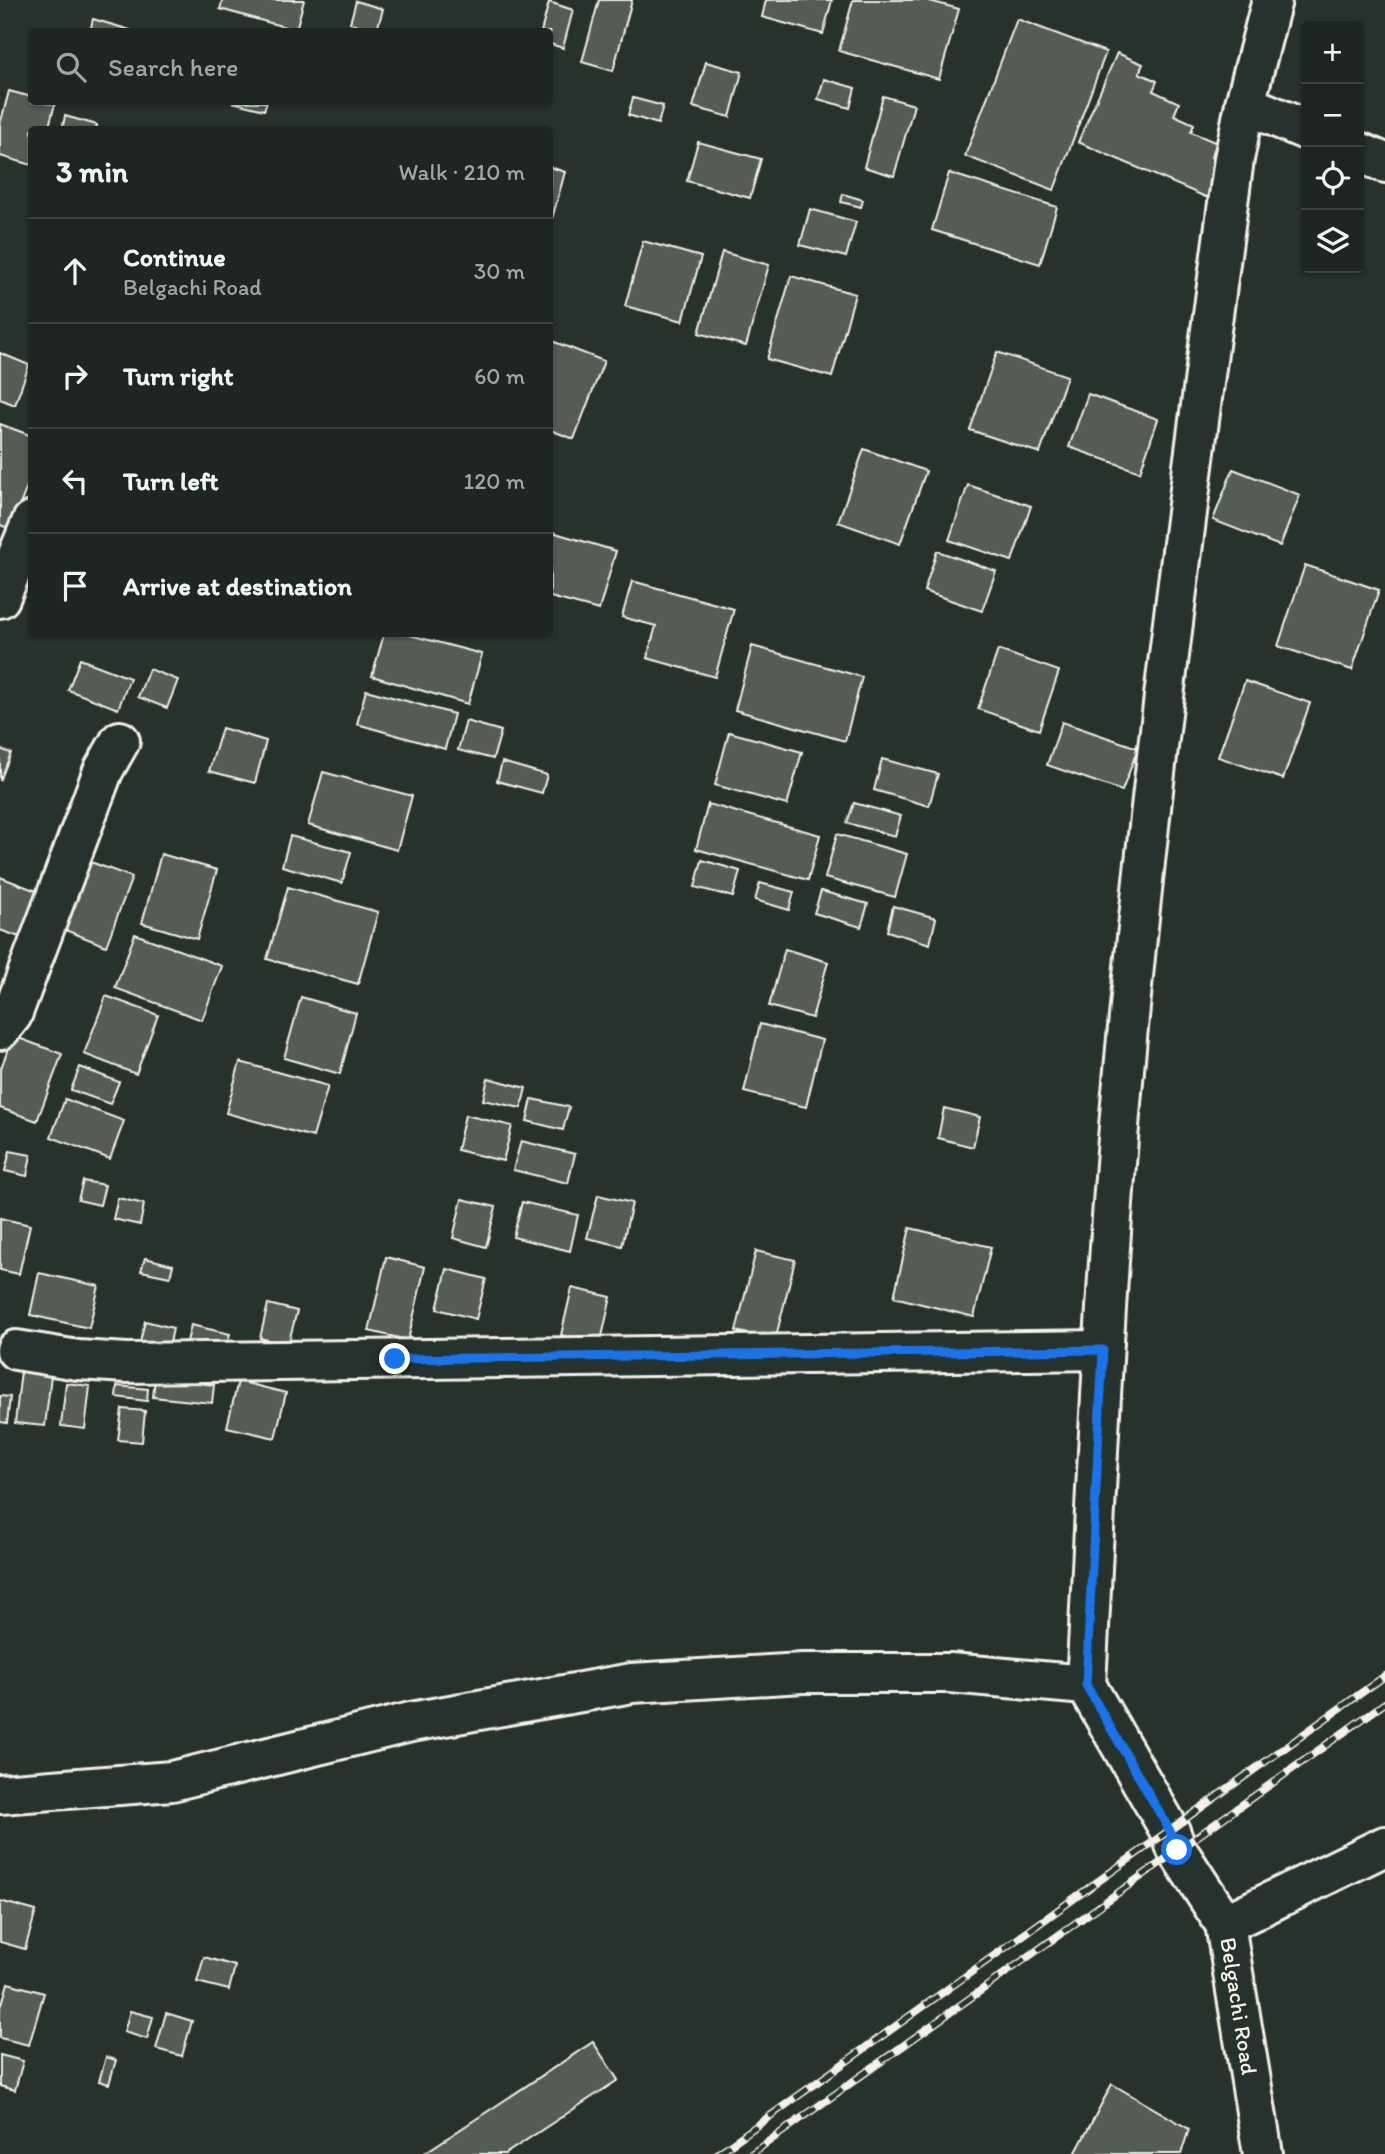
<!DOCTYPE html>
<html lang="en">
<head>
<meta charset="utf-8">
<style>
  :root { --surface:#1c2622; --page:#29322f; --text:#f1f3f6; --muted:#a0a5a5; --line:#3a4340 }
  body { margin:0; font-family:Itim,sans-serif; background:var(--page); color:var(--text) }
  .controls { position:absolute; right:21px; top:21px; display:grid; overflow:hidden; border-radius:7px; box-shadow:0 2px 5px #0004 }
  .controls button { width:63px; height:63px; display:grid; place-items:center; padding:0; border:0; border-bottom:2px solid var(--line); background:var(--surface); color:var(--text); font:35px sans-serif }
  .stop { position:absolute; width:21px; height:21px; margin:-16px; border:5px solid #1a73e8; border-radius:50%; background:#fff }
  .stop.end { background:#1a73e8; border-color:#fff; box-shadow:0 2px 7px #0008 }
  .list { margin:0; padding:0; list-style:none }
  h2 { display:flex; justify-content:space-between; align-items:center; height:91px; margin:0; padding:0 28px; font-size:30px }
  h2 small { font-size:23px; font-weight:400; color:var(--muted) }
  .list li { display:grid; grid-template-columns:46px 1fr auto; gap:21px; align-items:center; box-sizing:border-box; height:105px; padding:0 28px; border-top:2px solid var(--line) }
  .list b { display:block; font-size:26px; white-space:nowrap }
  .list p { margin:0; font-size:23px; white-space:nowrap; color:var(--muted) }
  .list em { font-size:23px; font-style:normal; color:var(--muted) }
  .icon { flex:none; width:38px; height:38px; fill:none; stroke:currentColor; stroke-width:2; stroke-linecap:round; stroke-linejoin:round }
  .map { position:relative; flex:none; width:1385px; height:2154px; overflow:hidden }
  .search { position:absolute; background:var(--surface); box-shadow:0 2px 5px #0004; left:28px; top:28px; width:525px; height:77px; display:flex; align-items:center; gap:18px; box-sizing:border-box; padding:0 24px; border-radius:7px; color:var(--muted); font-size:26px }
  .panel { position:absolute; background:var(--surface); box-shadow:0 2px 5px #0004; left:28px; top:126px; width:525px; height:511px; border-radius:7px }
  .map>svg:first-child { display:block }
  .building { fill:#525c55; stroke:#f4f1e8; stroke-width:2 }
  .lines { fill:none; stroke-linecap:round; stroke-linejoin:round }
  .minor-casing { stroke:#f4f1e8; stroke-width:44 }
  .minor { stroke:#26332d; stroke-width:38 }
  .rail-casing { stroke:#f4f1e8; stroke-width:8 }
  .rail { stroke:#26332d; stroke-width:5; stroke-dasharray:16; stroke-linecap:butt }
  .route { stroke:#1a73e8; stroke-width:9 }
  .labels { text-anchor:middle; stroke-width:7; stroke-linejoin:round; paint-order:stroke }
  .street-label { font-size:23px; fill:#f4f1e8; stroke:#26332d }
</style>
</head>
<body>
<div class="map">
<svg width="1385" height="2154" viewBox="0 0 1385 2154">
  <rect width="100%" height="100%" fill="#26332d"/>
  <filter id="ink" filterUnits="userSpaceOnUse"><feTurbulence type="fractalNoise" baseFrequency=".0143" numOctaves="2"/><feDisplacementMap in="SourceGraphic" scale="14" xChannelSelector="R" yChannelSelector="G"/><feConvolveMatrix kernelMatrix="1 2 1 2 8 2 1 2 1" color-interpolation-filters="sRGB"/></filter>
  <g filter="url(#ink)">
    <g class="building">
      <path d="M223,0H304L296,30L220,9Z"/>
      <path d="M599,0H632L613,71L582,62Z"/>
      <path d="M766,0H832L823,34L762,17Z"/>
      <path d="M853,0H926L959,9L939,79L839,51Z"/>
      <path d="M356,1L383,9L377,30L350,23Z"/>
      <path d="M549,2L573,10L563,48L550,44V32H541Z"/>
      <path d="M93,19L137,32H90Z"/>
      <path d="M1017,19L1106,52L1054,190L965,156Z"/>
      <path d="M1117,53L1143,64L1139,73L1157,81L1153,91L1179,103L1174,115L1194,124L1191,132L1217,143L1211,157L1223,162L1208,198L1078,142Z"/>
      <path d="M706,62L742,72L730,117L693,107Z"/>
      <path d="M824,79L855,88L850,108L818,99Z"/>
      <path d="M9,91L32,97V102L55,104L48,130H32V165L0,156V125Z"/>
      <path d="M883,96L914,105L894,176L864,167Z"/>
      <path d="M633,98L663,106L658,124L628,115Z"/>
      <path d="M232,102H267L264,110Z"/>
      <path d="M65,116L97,125L96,130H62Z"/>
      <path d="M698,142L761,159L750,198L687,181Z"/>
      <path d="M550,167L565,172L550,226Z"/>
      <path d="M949,173L1057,207L1040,264L932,230Z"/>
      <path d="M843,194L863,200L861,207L841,202Z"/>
      <path d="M810,209L856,222L846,257L800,245Z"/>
      <path d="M643,241L701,257L683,321L625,306Z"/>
      <path d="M722,252L769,265L746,346L699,333Z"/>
      <path d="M791,276L855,294L832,377L767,359Z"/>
      <path d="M552,341L604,361L574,439L550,430V347Z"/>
      <path d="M997,352L1067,376L1040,453L970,430Z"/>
      <path d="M0,353L29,365L15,405L0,399Z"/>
      <path d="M1088,394L1158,419L1140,472L1069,447Z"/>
      <path d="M0,424L32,436V473L11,529L0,525Z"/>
      <path d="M864,449L926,471L900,544L838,522Z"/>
      <path d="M1233,469L1300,495L1280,546L1213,520Z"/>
      <path d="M968,485L1031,506L1012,561L949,540Z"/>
      <path d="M552,532L616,551L599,610L550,597V540Z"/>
      <path d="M937,551L996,571L982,611L924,591Z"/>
      <path d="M1305,565L1379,590L1352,670L1278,646Z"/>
      <path d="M632,581L734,609L715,677L647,658L656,626L622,617Z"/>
      <path d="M384,634H406L482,654L468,704L372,676Z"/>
      <path d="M752,646L862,677L845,741L735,710Z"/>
      <path d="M998,650L1059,671L1039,730L978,709Z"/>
      <path d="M80,659L130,678L118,709L68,690Z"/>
      <path d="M149,669L178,680L167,708L138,697Z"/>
      <path d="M1245,681L1310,703L1283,779L1218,757Z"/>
      <path d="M366,690L454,714L445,749L357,724Z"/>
      <path d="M466,721L501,731L493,759L458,750Z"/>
      <path d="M1062,722L1138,748L1122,791L1047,765Z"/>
      <path d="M222,728L266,741L255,783L209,771Z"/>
      <path d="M729,732L802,752L787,805L715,785Z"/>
      <path d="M0,749L11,753L0,781Z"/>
      <path d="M882,759L938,774L929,806L874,790Z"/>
      <path d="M502,762L547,775L542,793L497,781Z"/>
      <path d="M323,772L412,796L397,850L308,825Z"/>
      <path d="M854,803L901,816L895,836L847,823Z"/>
      <path d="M708,804L820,835L808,880L696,849Z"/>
      <path d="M837,834L907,854L895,897L825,878Z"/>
      <path d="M290,836L351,852L342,883L282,866Z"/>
      <path d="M161,854L217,870L197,939L142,923Z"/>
      <path d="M85,860L132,877L106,946L60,928Z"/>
      <path d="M702,860L740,871L733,897L695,887Z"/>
      <path d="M0,877L42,893L25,939L0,930Z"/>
      <path d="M760,883L794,892L789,910L755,900Z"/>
      <path d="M288,887L378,912L358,984L267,959Z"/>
      <path d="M821,891L868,904L861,927L814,913Z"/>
      <path d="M893,906L936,918L930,944L887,931Z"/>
      <path d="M135,934L222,966L202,1020L115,988Z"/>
      <path d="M785,949L828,962L812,1018L769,1006Z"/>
      <path d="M106,996L158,1015L136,1074L84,1054Z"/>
      <path d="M301,997L356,1013L340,1074L284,1058Z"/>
      <path d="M760,1024L822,1040L806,1107L744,1092Z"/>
      <path d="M13,1036L62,1054L37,1121L0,1108V1071Z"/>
      <path d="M240,1062L328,1086L313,1137L226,1113Z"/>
      <path d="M80,1067L119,1082L110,1104L71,1090Z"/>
      <path d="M488,1078L526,1088L521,1108L483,1100Z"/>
      <path d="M65,1099L124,1121L110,1159L51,1137Z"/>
      <path d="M532,1099L569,1107L563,1130L527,1121Z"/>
      <path d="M944,1108L980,1117L973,1147L938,1138Z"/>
      <path d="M465,1115L512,1126L503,1161L457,1150Z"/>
      <path d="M521,1141L575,1154L568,1183L513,1170Z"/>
      <path d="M10,1151L31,1155L27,1176L5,1171Z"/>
      <path d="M83,1181L105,1185L100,1205L78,1200Z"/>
      <path d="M598,1195L632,1203L622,1246L587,1238Z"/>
      <path d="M118,1198L144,1204L140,1225L113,1219Z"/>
      <path d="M462,1199L496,1207L486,1247L453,1238Z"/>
      <path d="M522,1202L578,1215L570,1251L513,1237Z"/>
      <path d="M0,1218L30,1225L19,1274L0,1270Z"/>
      <path d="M910,1228L991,1247L974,1317L894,1297Z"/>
      <path d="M756,1251L795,1260L775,1341L736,1331Z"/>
      <path d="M386,1257L425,1267L408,1340L369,1331Z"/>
      <path d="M145,1258L173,1265L170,1277L141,1271Z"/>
      <path d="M447,1269L486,1279L476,1319L437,1309Z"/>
      <path d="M39,1273L99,1286L89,1328L30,1315Z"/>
      <path d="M572,1288L611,1297L600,1345L561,1335Z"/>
      <path d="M268,1304L297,1311L288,1345L260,1338Z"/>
      <path d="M145,1321L173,1328L169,1348L140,1342Z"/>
      <path d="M191,1325L230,1334L224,1355L186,1346Z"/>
      <path d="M21,1371L51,1375L45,1426L15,1423Z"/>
      <path d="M155,1378L214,1385L212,1403L153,1397Z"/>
      <path d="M238,1381L286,1393L275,1438L227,1427Z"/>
      <path d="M66,1383L90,1386L85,1429L61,1426Z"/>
      <path d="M117,1386L148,1389L147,1401L116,1397Z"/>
      <path d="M0,1396L10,1397L7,1423L0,1422Z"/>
      <path d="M122,1409L145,1411L142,1442L118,1440Z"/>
      <path d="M0,1901L36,1911L25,1949L0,1942Z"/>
      <path d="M204,1957L235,1966L229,1990L197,1982Z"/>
      <path d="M8,1983L44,1993L29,2045L0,2038V2011Z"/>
      <path d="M130,2011L153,2017L147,2039L124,2032Z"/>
      <path d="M166,2013L192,2021L182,2056L156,2049Z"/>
      <path d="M593,2042L618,2080L505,2154H423Z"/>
      <path d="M0,2055L23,2061L15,2090L0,2086Z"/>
      <path d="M106,2057L116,2060L109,2084L99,2081Z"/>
      <path d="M1112,2084L1189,2129L1181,2154H1075Z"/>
    </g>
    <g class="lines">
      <defs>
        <g id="minor">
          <path d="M1245,104L1306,130"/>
          <path d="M1359,152L1385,163"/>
          <path d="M0,598L32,521"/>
          <path d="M0,1030L12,1015L103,771L120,741"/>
          <path d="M16,1350L78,1360L127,1363L1103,1350"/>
          <path d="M1086,1685L1170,1831L1177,1850L1225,1924L1263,2154"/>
          <path d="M0,1794L172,1781L411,1722L632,1683L803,1673H950L1086,1685C1097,1480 1105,1274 1124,1070C1152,765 1193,462 1234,159L1245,104L1272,0"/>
          <path d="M1225,1924L1385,1846"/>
        </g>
      </defs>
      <use href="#minor" class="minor-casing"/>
      <use href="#minor" class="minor"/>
      <defs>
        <g id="rail">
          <path d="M717,2154L1385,1676"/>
          <path d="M751,2154L1385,1703"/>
        </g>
      </defs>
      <use href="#rail" class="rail-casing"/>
      <use href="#rail" class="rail"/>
    </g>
  </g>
  <g class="lines" filter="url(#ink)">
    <path class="route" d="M395,1359L1103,1350L1086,1685L1170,1831L1177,1850"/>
  </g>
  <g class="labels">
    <g class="street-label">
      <text transform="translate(1239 2006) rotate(81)" y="8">Belgachi Road</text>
    </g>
  </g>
</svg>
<div class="controls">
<button>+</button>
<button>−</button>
<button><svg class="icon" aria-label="locate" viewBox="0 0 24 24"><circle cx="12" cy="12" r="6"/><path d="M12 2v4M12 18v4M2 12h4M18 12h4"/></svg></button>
<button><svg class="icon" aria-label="layers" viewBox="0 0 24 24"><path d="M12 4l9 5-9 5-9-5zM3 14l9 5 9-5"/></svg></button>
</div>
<div class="stop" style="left:1177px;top:1850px"></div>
<div class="stop end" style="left:395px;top:1359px"></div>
<div class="search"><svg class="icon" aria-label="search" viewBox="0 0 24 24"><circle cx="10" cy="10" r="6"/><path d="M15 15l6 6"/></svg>Search here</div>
<section class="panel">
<h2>3 min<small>Walk · 210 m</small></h2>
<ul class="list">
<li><svg class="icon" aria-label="ahead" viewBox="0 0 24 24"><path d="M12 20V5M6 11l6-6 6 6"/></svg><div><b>Continue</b><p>Belgachi Road</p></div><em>30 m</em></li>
<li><svg class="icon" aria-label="right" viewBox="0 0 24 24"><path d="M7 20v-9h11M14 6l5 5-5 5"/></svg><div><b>Turn right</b></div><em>60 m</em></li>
<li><svg class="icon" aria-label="left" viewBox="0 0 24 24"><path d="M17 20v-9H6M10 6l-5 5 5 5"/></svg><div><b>Turn left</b></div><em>120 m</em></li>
<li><svg class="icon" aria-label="arrive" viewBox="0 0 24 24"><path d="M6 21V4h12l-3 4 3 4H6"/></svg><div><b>Arrive at destination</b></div></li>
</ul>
</section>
</div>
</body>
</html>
